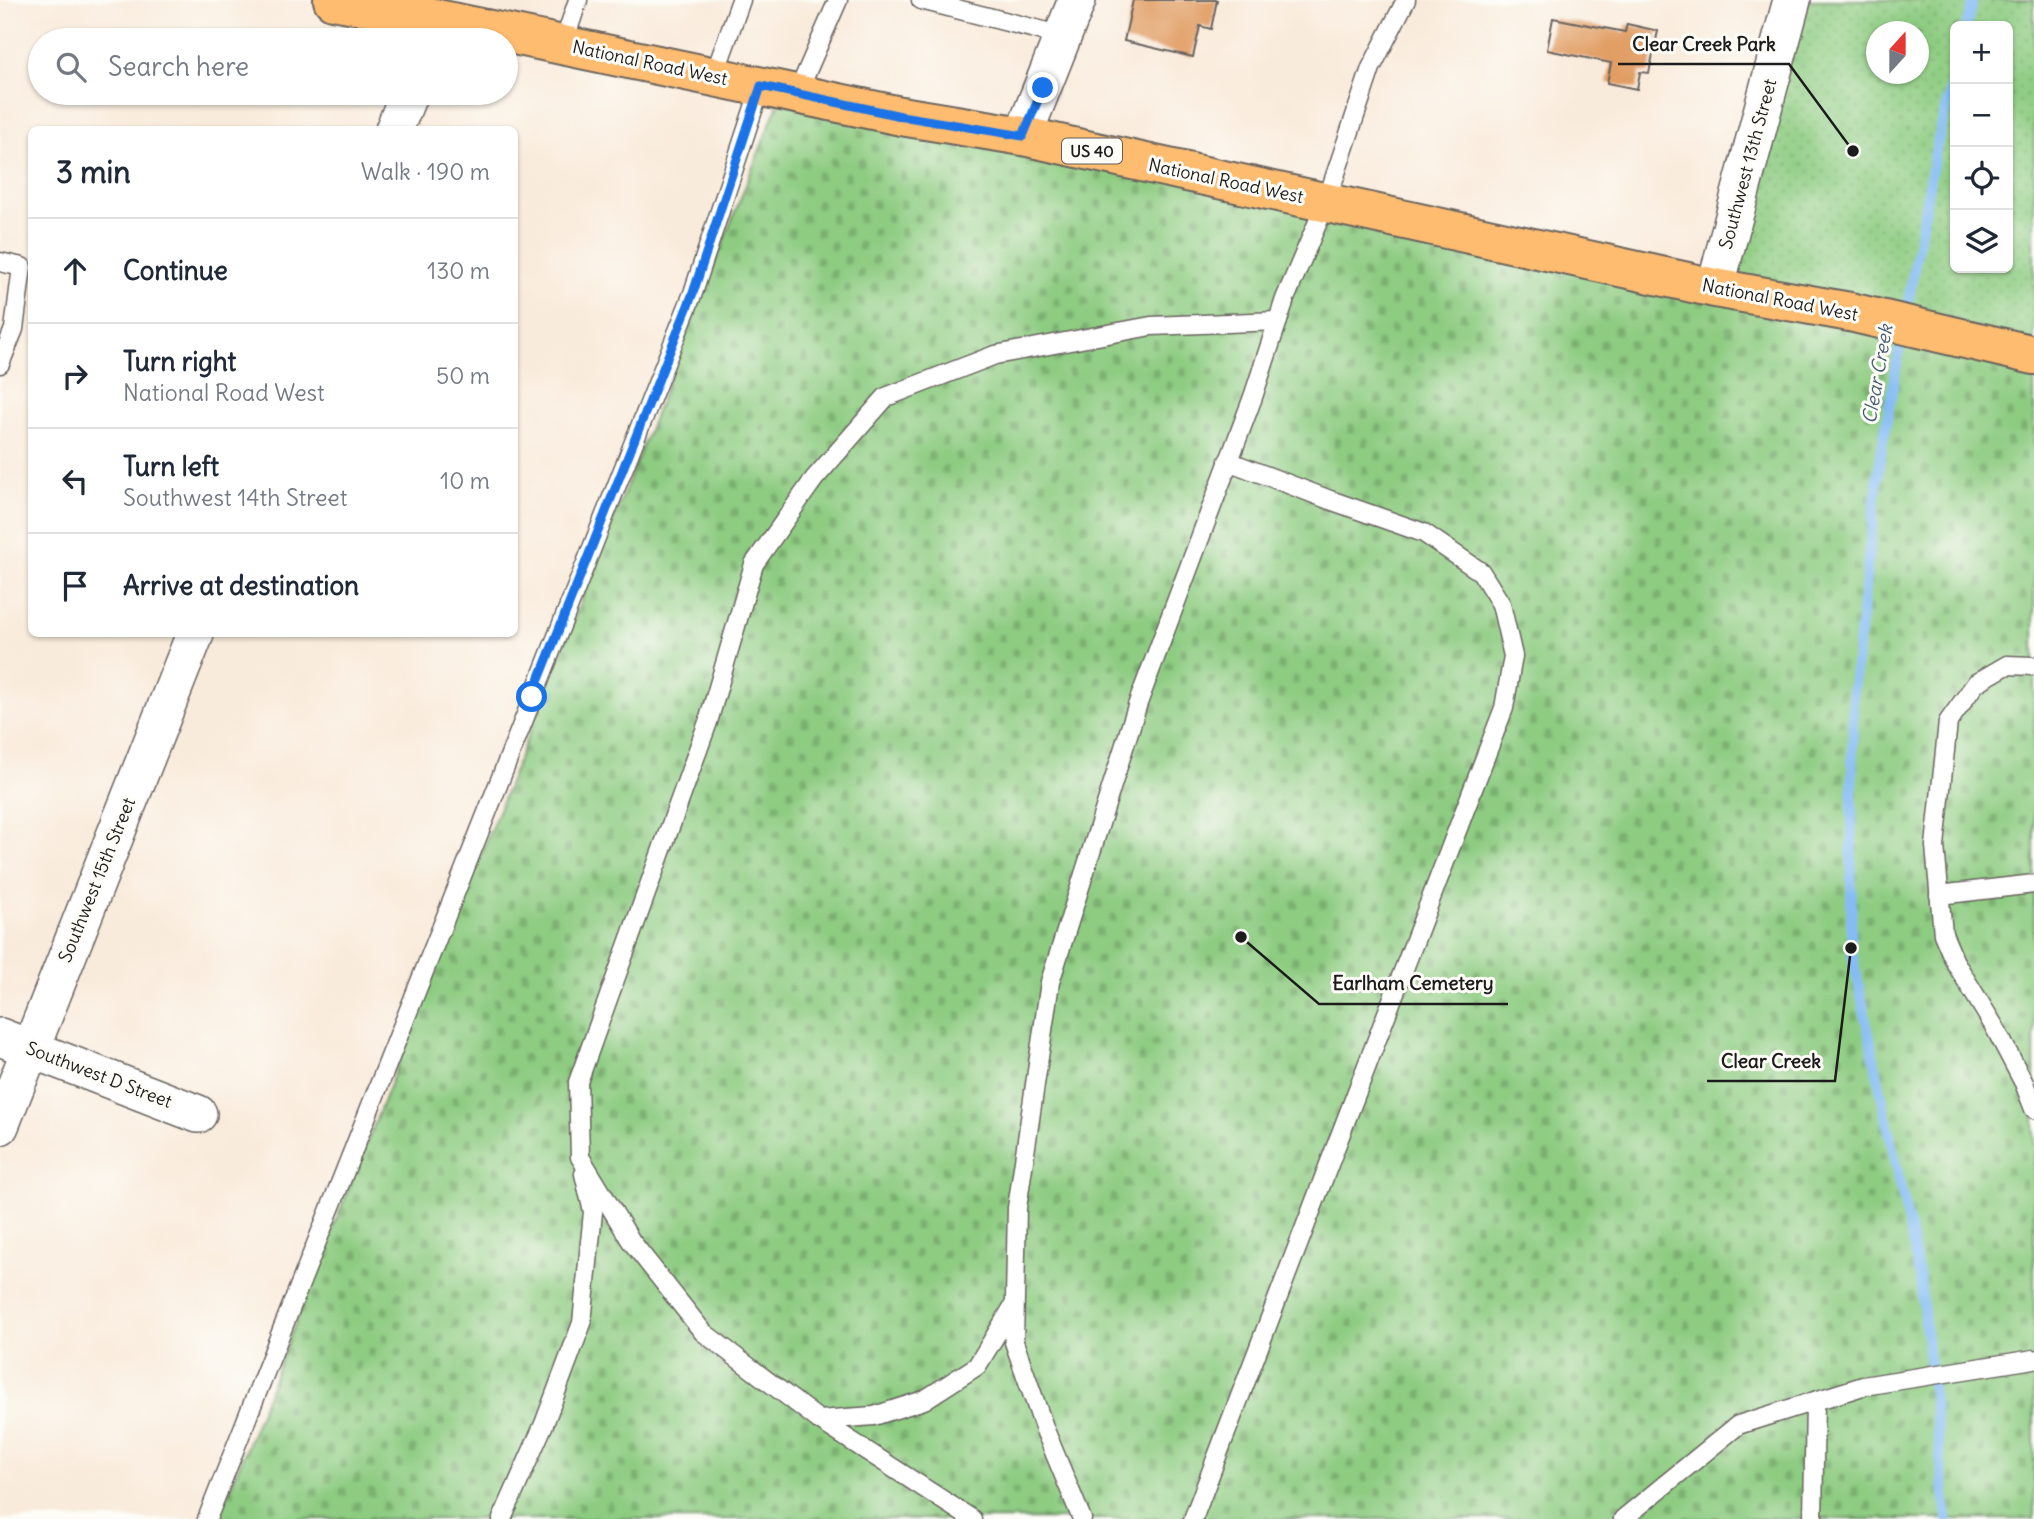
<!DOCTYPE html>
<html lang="en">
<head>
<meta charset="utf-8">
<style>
  :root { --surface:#fff; --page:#f2f2f3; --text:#1f2937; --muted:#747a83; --line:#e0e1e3 }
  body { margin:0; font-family:Delius,sans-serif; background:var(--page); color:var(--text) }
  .controls { position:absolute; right:21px; top:21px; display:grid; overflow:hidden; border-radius:10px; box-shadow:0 2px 5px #0004 }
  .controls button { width:63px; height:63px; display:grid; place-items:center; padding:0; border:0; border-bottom:2px solid var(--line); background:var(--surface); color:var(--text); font:35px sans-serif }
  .compass { position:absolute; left:1866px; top:21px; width:63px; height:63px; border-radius:50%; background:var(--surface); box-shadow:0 2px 5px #0004; rotate:21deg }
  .stop { position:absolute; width:21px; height:21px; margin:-16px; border:5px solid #1a73e8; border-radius:50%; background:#fff }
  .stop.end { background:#1a73e8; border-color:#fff; box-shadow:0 2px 7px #0008 }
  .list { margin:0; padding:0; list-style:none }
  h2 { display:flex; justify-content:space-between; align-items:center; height:91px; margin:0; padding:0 28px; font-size:30px }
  h2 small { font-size:23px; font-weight:400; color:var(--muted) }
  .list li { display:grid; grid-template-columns:46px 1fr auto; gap:21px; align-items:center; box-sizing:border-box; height:105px; padding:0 28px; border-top:2px solid var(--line) }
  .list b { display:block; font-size:26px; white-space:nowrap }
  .list p { margin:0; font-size:23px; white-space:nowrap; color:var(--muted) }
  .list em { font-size:23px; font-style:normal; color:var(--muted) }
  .icon { flex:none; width:38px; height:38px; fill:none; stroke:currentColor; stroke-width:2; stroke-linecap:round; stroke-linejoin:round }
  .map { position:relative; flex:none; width:2034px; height:1519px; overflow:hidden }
  .search { position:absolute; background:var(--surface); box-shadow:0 2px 5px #0004; left:28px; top:28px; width:490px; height:77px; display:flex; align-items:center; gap:18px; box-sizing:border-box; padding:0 24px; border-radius:38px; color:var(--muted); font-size:26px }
  .panel { position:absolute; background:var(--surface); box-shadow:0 2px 5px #0004; left:28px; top:126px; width:490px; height:511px; border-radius:10px }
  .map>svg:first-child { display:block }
  .cemetery { fill:url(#cemetery-stones); stroke:#55744f; stroke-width:2 }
  .park { fill:url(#park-dots); stroke:#55744f; stroke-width:2; fill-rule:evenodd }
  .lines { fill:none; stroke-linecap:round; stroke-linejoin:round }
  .stream { stroke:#85bcf5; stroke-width:10 }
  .building { fill:#e19d64 }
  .lane-casing { stroke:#69645f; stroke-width:21 }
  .street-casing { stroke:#69645f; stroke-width:40 }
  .primary-casing { stroke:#69645f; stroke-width:42 }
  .lane { stroke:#fff; stroke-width:18 }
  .street { stroke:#fff; stroke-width:37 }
  .primary { stroke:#fdbc6f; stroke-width:38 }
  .route { stroke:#1a73e8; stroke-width:9 }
  .labels { text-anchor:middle; stroke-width:6; stroke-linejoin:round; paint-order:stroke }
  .shield { fill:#fdfcf7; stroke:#605f5e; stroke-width:2 }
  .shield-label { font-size:16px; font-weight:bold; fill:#1c1c1c }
  .street-label { font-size:18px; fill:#1c1c1c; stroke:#fdfcf7 }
  .water-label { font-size:19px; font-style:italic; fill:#465c73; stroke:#fdfcf7 }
  .leader { fill:none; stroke:#1c1c1c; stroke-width:2.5 }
  .callout-dot { fill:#1c1c1c; stroke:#fdfcf7; stroke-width:2.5 }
  .callout-label { font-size:19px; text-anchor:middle; font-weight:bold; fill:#1c1c1c; stroke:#fdfcf7; stroke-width:6; stroke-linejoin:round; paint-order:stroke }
</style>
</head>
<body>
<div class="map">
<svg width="2034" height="1519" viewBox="0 0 2034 1519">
  <defs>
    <pattern id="cemetery-stones" width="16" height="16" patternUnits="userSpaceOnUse" patternTransform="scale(1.75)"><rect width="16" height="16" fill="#8ecc82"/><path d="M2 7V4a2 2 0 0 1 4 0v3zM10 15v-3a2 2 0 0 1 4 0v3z" fill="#7aaf70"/></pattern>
    <pattern id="park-dots" width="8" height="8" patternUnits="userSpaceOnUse" patternTransform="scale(1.75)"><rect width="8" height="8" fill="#8ecc82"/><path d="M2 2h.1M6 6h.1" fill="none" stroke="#7aaf70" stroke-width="1.8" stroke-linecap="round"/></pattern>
  </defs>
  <rect width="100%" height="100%" fill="#fdfcf7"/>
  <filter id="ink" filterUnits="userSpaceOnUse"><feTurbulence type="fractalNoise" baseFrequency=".0143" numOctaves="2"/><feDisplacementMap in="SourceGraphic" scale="14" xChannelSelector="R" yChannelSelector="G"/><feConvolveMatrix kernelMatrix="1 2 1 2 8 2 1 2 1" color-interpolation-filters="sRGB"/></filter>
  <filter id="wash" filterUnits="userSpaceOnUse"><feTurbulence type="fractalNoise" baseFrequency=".00686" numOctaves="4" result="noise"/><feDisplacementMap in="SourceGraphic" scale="28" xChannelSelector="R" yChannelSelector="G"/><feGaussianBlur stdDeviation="1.57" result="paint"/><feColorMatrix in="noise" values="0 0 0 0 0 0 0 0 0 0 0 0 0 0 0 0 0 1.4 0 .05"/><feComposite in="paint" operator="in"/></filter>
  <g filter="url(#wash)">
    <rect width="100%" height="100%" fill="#f9ebdb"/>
    <path class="cemetery" d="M783,91L2034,355V1519H218Z"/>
    <path class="park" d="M1792,0H2034V355L1715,288ZM1955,26H2008V268H1955ZM1876,32H1918V74H1876Z"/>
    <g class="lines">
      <g class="stream">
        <path d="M1966,26L1973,0"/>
        <path d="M1947,1519L1920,1279L1851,948L1853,690L1880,459L1934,157L1955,70"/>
      </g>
    </g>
    <g id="blocks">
      <g class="building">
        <path d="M1133,0H1217L1211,29L1200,26L1193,57L1124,41Z"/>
        <path d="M1553,18L1625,32L1627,24L1658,31L1649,73L1640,72L1637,89L1607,83L1611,63L1547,50Z"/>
      </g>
    </g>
  </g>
  <g filter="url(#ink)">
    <use href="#blocks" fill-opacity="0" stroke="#69645f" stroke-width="2"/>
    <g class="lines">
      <defs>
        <g id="lane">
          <path d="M921,0L1063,36"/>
          <path d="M563,45L578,0"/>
          <path d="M714,76L741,0"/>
          <path d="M797,94L838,0"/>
          <path d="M0,262L22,267L14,329L0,364"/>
          <path d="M2034,666L2007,665L1976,683L1948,722L1935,846L1943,934L1955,962L1994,1026L2024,1083L2034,1109"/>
          <path d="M1939,895L2034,884"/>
          <path d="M819,1420L874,1416L924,1400L977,1366L1014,1305"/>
          <path d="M207,1519L693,293L761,86"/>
          <path d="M502,1519L544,1424L582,1323L593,1212L584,1174"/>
          <path d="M972,1519L819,1420L703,1332L631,1241L580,1157L578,1082L708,722L754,564L814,479L886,397L995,355L1151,326L1278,321"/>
          <path d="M1082,1519L1045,1430L1014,1342L1017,1208L1050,982L1138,703L1253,397L1285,299L1326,203L1371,68L1406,0"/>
          <path d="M1193,1519L1504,708L1513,656L1501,604L1481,572L1424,533L1330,500L1228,461"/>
          <path d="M1623,1519L1738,1425L1863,1386L2034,1359"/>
          <path d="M1813,1519L1815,1401"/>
        </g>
        <g id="street">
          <path d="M394,130L409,93"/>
          <path d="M1023,136L1077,0"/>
          <path d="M1715,288L1792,0"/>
          <path d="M0,1037L198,1114"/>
          <path d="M0,1126L195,634"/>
        </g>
        <path id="primary" d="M333,0L438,19L901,116L1023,136L1715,288L1850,312L2034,355"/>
      </defs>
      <use href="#lane" class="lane-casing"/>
      <use href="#street" class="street-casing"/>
      <use href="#primary" class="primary-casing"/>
      <use href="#lane" class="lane"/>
      <use href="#street" class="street"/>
      <use href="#primary" class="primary"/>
    </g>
  </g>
  <g class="lines" filter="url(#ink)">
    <path class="route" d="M532,697L693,293L761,86L901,116L1023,136L1043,88"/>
  </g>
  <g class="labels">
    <rect class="shield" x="1062" y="138.5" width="60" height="25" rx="5"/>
    <g class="shield-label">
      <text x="1092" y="157">US 40</text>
    </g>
    <g class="street-label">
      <text transform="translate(650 63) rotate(12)" y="6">National Road West</text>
      <text transform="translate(1748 164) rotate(-75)" y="6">Southwest 13th Street</text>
      <text transform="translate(1226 181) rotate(12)" y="6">National Road West</text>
      <text transform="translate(1780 300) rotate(11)" y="6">National Road West</text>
      <text transform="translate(97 880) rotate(-68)" y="6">Southwest 15th Street</text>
      <text transform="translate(99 1075) rotate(21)" y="6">Southwest D Street</text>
    </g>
    <g class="water-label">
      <text transform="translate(1877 374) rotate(-80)" y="7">Clear Creek</text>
    </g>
  </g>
  <path class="leader" d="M1853 151L1789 64H1618M1241 937L1319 1004H1508M1851 948L1835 1081H1707"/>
  <g class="callout-dot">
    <circle cx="1853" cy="151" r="7"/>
    <circle cx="1241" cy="937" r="7"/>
    <circle cx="1851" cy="948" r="7"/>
  </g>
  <g class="callout-label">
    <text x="1704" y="51">Clear Creek Park</text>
    <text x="1413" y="990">Earlham Cemetery</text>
    <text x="1771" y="1068">Clear Creek</text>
  </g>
</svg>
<div class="controls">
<button>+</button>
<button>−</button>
<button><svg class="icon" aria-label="locate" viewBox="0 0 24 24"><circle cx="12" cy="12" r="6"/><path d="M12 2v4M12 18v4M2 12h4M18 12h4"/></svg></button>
<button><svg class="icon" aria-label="layers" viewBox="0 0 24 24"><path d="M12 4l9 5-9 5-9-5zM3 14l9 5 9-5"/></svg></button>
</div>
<svg class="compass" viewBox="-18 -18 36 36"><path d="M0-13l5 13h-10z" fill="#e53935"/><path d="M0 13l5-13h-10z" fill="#747a83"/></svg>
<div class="stop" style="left:532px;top:697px"></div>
<div class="stop end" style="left:1043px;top:88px"></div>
<div class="search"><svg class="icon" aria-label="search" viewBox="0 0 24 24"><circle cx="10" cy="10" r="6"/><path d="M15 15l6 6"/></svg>Search here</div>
<section class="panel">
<h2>3 min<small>Walk · 190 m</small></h2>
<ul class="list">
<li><svg class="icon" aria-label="ahead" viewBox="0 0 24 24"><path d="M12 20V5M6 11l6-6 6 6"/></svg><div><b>Continue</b></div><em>130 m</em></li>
<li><svg class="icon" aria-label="right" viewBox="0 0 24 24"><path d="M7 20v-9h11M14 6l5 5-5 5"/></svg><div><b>Turn right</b><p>National Road West</p></div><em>50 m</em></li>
<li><svg class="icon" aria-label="left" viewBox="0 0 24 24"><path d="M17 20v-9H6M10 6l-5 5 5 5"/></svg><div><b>Turn left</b><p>Southwest 14th Street</p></div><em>10 m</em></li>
<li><svg class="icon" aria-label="arrive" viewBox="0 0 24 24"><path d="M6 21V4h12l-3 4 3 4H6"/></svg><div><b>Arrive at destination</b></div></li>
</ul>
</section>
</div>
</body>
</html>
